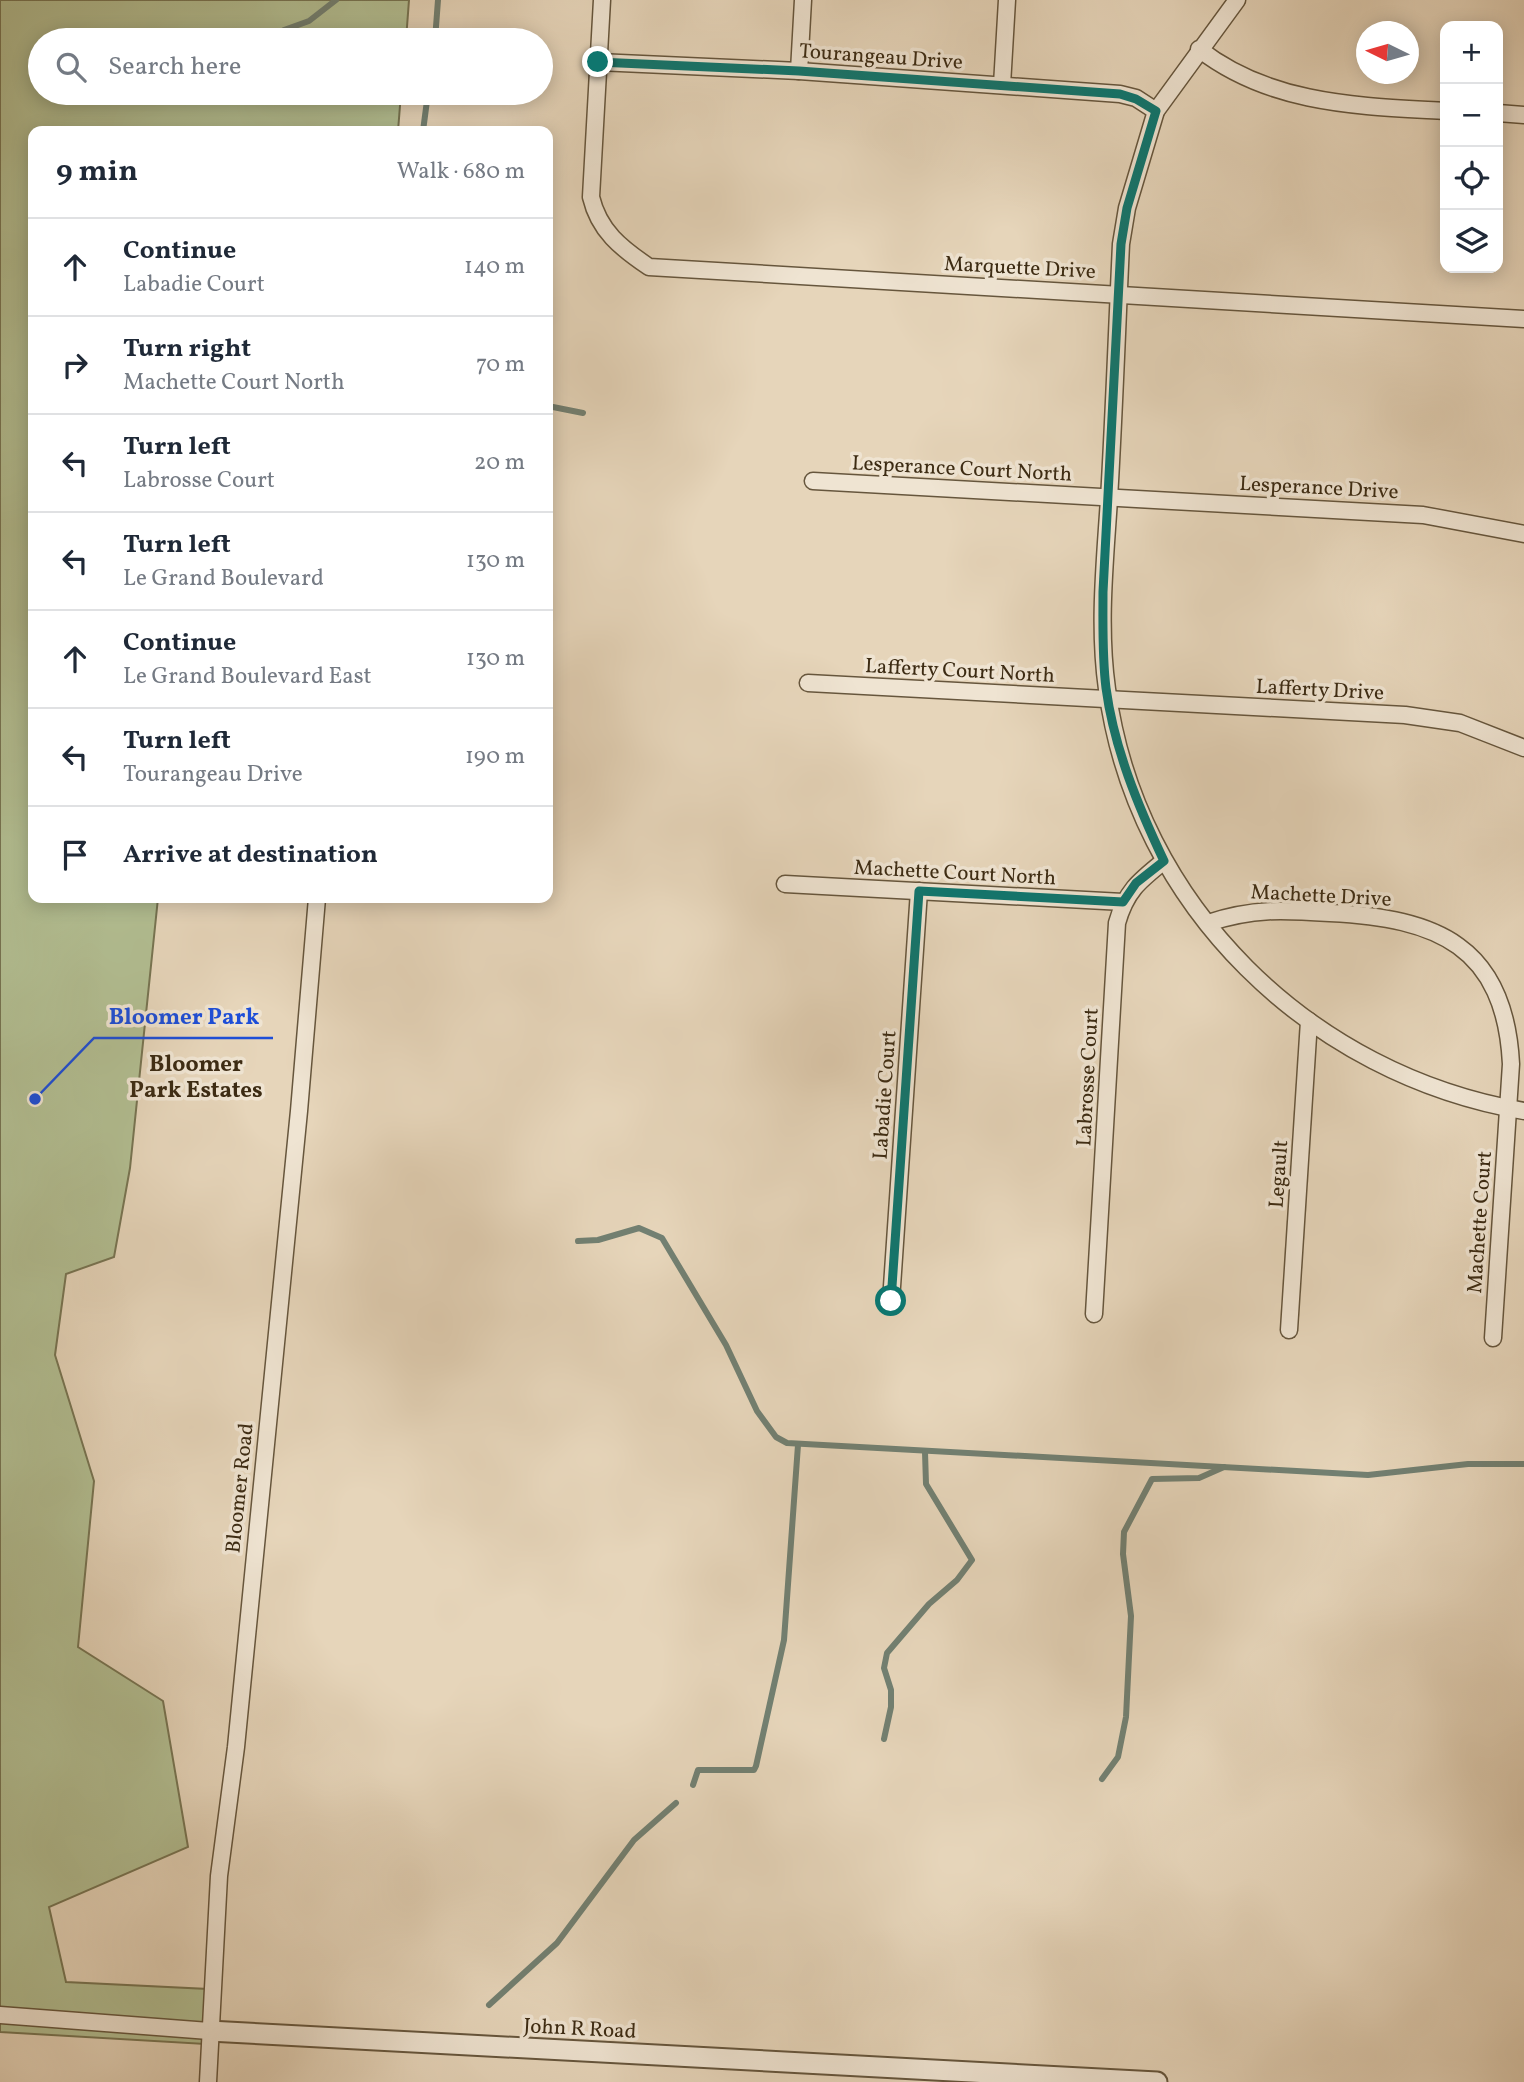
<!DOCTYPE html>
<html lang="en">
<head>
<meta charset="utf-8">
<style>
  :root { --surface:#fff; --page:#f6f6f7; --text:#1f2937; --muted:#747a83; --line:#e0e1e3 }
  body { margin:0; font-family:Vollkorn,serif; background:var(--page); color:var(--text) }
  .controls { position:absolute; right:21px; top:21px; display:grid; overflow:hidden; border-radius:14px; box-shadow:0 4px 18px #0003 }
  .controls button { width:63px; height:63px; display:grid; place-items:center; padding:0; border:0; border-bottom:2px solid var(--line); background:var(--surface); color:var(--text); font:35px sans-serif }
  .compass { position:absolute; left:1356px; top:21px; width:63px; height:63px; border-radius:50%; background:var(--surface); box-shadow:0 4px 18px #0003; rotate:275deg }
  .stop { position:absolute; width:21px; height:21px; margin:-16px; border:5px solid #0f766e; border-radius:50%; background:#fff }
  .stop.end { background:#0f766e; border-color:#fff; box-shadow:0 2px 7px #0008 }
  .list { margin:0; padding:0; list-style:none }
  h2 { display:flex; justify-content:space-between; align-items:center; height:91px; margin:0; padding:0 28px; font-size:30px }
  h2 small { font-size:23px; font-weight:400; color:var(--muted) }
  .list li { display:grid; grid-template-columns:46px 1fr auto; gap:21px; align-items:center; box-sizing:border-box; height:98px; padding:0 28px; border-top:2px solid var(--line) }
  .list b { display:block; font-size:26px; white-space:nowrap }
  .list p { margin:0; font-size:23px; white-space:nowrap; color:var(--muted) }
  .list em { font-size:23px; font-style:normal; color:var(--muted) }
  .icon { flex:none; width:38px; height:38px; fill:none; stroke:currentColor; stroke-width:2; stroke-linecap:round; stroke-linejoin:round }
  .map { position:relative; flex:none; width:1524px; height:2082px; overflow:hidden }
  .search { position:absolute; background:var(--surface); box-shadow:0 4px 18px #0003; left:28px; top:28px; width:525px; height:77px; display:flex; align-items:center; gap:18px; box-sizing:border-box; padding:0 24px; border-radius:38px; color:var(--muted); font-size:26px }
  .panel { position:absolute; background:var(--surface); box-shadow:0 4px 18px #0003; left:28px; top:126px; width:525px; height:777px; border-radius:14px }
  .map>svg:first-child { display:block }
  .green { fill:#b2be92; stroke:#777452; stroke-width:2 }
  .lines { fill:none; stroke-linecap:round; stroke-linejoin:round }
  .stream { stroke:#728072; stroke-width:6 }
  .minor-casing { stroke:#66563d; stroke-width:19 }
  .tertiary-casing { stroke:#66563d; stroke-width:23 }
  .minor { stroke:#efe4d2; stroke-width:16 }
  .tertiary { stroke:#efe4d2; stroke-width:19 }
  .route { stroke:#0f766e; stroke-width:9 }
  .labels { text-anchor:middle; stroke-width:7; stroke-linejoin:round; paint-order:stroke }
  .street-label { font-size:21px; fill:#3c2b13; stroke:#efe4d2 }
  .neighbourhood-label { font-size:23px; font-weight:bold; fill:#3c2b13; stroke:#efe4d2 }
  .leader { fill:none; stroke:#1d4ed8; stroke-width:2.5 }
  .callout-dot { fill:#1d4ed8; stroke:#efe4d2; stroke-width:2.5 }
  .callout-label { font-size:23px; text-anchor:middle; font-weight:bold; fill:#1d4ed8; stroke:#efe4d2; stroke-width:7; stroke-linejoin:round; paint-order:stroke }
</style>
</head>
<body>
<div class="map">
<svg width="1524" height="2082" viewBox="0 0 1524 2082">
  <rect width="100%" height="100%" fill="#e6d5ba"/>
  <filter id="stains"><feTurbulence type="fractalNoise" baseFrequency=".00286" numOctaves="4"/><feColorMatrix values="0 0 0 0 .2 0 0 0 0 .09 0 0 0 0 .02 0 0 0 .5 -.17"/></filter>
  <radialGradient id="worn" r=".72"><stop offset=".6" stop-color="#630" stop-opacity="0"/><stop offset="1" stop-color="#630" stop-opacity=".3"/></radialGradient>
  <path class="green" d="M0,0H409L406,40H40V93H401L398,131H33V898H158L130,1168L114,1257L66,1274L55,1355L94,1481L78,1647L163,1701L188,1847L49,1907L66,1982L208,1989L205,2044L0,2032Z"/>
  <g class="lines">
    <g class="stream">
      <path d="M273,40L284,30L309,21L336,0"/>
      <path d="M435,40L438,0"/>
      <path d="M423,131L428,93"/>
      <path d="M548,406L583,413"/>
      <path d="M578,1241L598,1240L639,1228L662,1238L726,1345L757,1411L776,1437L787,1443L1368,1475L1468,1464H1524"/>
      <path d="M884,1739L891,1707V1690L884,1668L887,1653L929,1604L957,1580L972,1560L926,1484L925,1452"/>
      <path d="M1102,1779L1118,1757L1126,1717L1131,1616L1123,1554L1124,1532L1152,1479L1199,1478L1224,1467"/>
      <path d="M693,1785L698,1770H754L756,1766L784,1640L798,1445"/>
      <path d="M489,2005L557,1943L634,1840L676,1803"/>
    </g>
    <defs>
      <g id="minor">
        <path d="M602,0L591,197C599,231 621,248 649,267L1524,319"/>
        <path d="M1237,0L1156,111L1127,208L1121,244C1117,329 1114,414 1109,499C1105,562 1098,626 1107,689C1136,906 1311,1075 1524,1111"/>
        <path d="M1199,49C1271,105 1359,106 1445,111"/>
        <path d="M598,62L799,71L1120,94L1136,98L1156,111"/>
        <path d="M799,71L803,0"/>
        <path d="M1002,85L1007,0"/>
        <path d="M1498,113L1524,115"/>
        <path d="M813,481L1423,515L1524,534"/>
        <path d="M808,683L1405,715L1460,723L1524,748"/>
        <path d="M785,884L1123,902"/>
        <path d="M1208,923C1253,908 1284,910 1330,913C1437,918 1505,946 1511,1064L1493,1338"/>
        <path d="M891,1301L919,891"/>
        <path d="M1094,1314L1117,923C1126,891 1139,881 1164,861"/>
        <path d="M1289,1330L1309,1021"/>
        <path d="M0,2015L209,2031"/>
        <path d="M208,2082L219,1876L236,1747L299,1111L317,898"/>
      </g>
      <path id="tertiary" d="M209,2031L1157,2082"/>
    </defs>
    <use href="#minor" class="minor-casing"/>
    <use href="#tertiary" class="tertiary-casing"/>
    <use href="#minor" class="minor"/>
    <use href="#tertiary" class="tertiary"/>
  </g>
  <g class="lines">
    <path class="route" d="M598,62L799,71L1120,94L1136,99L1156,111L1127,208L1121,244L1103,592C1103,624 1102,656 1106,688C1114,748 1138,806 1164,861L1136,883L1123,902L919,891L891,1301"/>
  </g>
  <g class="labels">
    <g class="street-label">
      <text transform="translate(881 56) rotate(4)" y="7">Tourangeau Drive</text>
      <text transform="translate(1020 267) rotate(3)" y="7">Marquette Drive</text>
      <text transform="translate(962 468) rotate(3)" y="7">Lesperance Court North</text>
      <text transform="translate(1319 487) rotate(3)" y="7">Lesperance Drive</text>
      <text transform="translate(960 670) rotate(3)" y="7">Lafferty Court North</text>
      <text transform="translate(1320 689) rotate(3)" y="7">Lafferty Drive</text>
      <text transform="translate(955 872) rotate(3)" y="7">Machette Court North</text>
      <text transform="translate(1321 895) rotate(3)" y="7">Machette Drive</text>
      <text transform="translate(1087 1077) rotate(-87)" y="7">Labrosse Court</text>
      <text transform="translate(884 1095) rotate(-86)" y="7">Labadie Court</text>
      <text transform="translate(1278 1174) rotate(-86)" y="7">Legault</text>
      <text transform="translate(1479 1222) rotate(-86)" y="7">Machette Court</text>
      <text transform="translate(239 1488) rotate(-84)" y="7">Bloomer Road</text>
      <text transform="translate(580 2028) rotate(3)" y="7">John R Road</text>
    </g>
    <g class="neighbourhood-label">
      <text x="196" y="1071">Bloomer<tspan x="196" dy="26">Park Estates</tspan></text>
    </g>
  </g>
  <path class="leader" d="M35 1099L94 1038H273"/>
  <circle class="callout-dot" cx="35" cy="1099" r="7"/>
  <g class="callout-label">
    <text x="184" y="1024">Bloomer Park</text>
  </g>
  <rect width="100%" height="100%" filter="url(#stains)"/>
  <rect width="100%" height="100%" fill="url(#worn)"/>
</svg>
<div class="controls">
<button>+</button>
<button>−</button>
<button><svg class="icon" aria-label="locate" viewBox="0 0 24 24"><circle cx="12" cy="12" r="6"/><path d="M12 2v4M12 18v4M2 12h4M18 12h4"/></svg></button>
<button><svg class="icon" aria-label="layers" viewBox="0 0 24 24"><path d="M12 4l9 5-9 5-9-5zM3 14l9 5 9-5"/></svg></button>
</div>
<svg class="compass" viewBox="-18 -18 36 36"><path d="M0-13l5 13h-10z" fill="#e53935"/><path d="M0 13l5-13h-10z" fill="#747a83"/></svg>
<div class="stop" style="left:891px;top:1301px"></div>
<div class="stop end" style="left:598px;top:62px"></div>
<div class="search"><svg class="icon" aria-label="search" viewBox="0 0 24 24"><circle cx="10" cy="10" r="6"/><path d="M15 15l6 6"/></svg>Search here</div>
<section class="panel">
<h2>9 min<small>Walk · 680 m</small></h2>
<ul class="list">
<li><svg class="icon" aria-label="ahead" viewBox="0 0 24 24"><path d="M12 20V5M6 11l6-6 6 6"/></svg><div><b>Continue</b><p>Labadie Court</p></div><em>140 m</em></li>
<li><svg class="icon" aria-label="right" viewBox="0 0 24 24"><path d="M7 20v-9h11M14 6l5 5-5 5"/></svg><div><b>Turn right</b><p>Machette Court North</p></div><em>70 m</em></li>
<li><svg class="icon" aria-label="left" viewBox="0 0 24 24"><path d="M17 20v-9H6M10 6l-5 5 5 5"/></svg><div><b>Turn left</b><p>Labrosse Court</p></div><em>20 m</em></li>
<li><svg class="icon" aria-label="left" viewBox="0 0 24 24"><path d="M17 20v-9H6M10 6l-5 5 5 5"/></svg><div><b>Turn left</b><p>Le Grand Boulevard</p></div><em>130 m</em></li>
<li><svg class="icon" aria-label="ahead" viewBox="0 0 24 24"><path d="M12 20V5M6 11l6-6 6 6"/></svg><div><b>Continue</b><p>Le Grand Boulevard East</p></div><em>130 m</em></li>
<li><svg class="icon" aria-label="left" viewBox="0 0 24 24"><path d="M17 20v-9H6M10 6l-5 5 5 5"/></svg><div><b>Turn left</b><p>Tourangeau Drive</p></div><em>190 m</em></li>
<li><svg class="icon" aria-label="arrive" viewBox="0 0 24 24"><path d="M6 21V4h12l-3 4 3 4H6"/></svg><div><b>Arrive at destination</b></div></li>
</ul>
</section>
</div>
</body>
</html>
